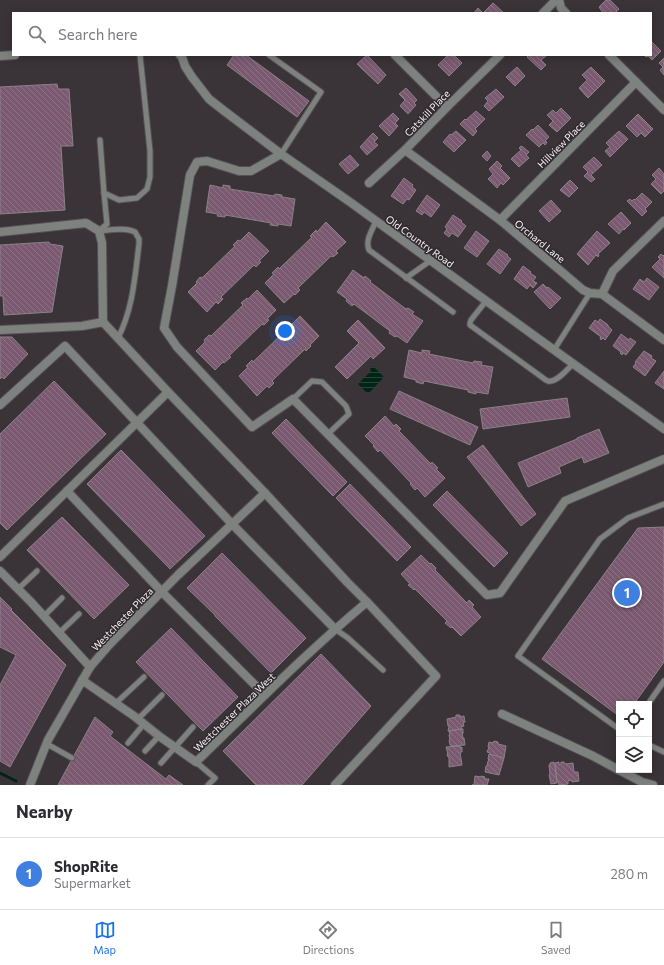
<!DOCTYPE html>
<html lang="en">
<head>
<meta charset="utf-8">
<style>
  :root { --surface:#fff; --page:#f7f7f7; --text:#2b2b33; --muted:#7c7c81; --line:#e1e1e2; --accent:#1a73e8 }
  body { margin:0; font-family:Commissioner,sans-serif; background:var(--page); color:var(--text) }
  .controls { position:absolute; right:12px; bottom:12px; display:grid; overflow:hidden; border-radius:0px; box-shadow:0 2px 10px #0003 }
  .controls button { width:36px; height:36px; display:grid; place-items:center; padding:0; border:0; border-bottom:1px solid var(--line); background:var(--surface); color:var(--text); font:20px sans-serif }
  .you { position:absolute; left:285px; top:331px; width:14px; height:14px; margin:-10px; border:3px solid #fff; border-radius:50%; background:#1a73e8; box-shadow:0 0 0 6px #1a73e833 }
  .badge { display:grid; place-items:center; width:26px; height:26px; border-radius:50%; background:var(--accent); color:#fff; font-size:13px; font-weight:700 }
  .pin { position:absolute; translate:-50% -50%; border:2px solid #fff; box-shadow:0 1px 4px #0006 }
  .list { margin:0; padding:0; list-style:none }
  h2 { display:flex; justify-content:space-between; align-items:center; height:52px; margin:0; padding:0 16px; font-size:17px }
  h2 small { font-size:13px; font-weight:400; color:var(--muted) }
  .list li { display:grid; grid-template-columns:26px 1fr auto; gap:12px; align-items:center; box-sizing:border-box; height:72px; padding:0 16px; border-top:1px solid var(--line) }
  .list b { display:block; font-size:15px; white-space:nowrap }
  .list p { margin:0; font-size:13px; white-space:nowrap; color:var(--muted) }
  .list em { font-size:13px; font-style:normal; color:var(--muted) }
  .icon { flex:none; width:22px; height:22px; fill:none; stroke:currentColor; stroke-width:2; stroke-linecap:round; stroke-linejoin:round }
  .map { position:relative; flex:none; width:664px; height:785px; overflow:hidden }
  .search { position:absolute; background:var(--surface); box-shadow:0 2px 10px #0003; left:12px; right:12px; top:12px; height:44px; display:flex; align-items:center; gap:10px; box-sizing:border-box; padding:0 14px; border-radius:0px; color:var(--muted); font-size:15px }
  .sheet { height:124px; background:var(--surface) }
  nav { display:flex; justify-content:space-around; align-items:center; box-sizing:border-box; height:56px; border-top:1px solid var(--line); background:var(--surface); font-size:11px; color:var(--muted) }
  nav a { display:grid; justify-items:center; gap:2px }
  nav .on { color:var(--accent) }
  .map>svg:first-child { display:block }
  .water { fill:url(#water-rules) }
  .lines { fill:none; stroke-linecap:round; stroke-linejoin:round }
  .stream { stroke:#002515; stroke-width:3 }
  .building { fill:url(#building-back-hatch); stroke:#8a8288 }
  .service-casing { stroke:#585256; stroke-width:7 }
  .minor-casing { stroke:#585256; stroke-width:10 }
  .tertiary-casing { stroke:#585256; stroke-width:10 }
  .service { stroke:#7e827f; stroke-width:5 }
  .minor { stroke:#7e827f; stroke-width:8 }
  .tertiary { stroke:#7e827f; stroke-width:8 }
  .labels { text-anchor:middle; stroke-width:3; stroke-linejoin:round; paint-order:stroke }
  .street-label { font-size:10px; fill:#f7f3f6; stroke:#30292e }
</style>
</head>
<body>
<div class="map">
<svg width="664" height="785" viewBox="0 0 664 785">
  <defs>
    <pattern id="water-rules" width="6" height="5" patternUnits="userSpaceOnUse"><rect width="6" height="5" fill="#002515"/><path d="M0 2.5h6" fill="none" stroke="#264538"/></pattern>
    <pattern id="building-back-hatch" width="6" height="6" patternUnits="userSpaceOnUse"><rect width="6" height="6" fill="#7b5a71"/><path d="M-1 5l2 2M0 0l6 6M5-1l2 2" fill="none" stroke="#8e7286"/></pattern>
  </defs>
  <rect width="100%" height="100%" fill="#3a3338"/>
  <path class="water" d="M373,366L384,377L368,394L358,384L371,371L370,369Z"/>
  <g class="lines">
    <path class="stream" d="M0,773L16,781"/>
  </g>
  <g class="building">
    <path d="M606,0H610L619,9L615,13H603L599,7Z"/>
    <path d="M493,3L504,13H474L478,8L483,13Z"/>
    <path d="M651,41L661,51L652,60L648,56L646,57L644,55H651Z"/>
    <path d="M234,55H246L309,101L297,117L227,65Z"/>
    <path d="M367,55L386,75L378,84L357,64Z"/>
    <path d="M448,55H454L462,63L449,76L438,65Z"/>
    <path d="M529,55H545L546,56L541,60L546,65L541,70L527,57Z"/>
    <path d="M664,58V75L660,70L663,67L659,63Z"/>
    <path d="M517,67L525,76L515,86L506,77Z"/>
    <path d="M591,67L605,81L588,98L579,88L587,80L582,75Z"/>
    <path d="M57,84L58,89H69L73,146H61L65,210L0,214V87Z"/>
    <path d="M406,88L417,100L414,103L416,105L408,114L400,106L405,100L399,94Z"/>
    <path d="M496,89L504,97L489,111L484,106L488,101L485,98Z"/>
    <path d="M561,108L571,118L557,132L549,125L553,121L547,115L553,110L556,113Z"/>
    <path d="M476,111L485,119L475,129L477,131L473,136L460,124L465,119L466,120Z"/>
    <path d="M393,113L399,119L395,123L398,126L389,136L379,126Z"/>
    <path d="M638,114L653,129L645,137L641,133L637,137L626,126Z"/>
    <path d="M538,125L549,137L545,141L547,142L545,145L543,143L539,147L526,135L532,129L533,130Z"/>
    <path d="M456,131L466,140L454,152L443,142L450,134L451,135Z"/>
    <path d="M619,131L628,139L610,157L605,151L610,147L606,143Z"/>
    <path d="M373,133L378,138L374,142L378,145L367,155L360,147Z"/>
    <path d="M521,146L523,147L529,152L526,155L529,158L519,167L511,159L521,150L519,148Z"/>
    <path d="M487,151L491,156L487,161L482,156Z"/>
    <path d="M350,155L359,165L348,174L339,164Z"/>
    <path d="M594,157L602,165L591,175L595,179L591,182L584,176L588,172L583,167Z"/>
    <path d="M497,161L502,166L500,168L510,178L503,185L501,183L497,188L488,179L493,174L489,169Z"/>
    <path d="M659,168L664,174V191L661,194L651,184L656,179L652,175Z"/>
    <path d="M404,178L413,185L412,187L416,190L409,200L407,199L403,204L391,196Z"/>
    <path d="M570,180L578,188L569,197L560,190Z"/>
    <path d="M210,185L223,188V185L230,186V189L274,196L275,194L282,195V197L295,199L291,226L278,224V226L270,225L271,223L225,215V217L217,216L218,214L206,212Z"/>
    <path d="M642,193L652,202L645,209L647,211L642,216L627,201L630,199L632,201L634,199L635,200Z"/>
    <path d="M427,195L440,205L431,217L424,212L422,215L416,211Z"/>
    <path d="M551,200L561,211L549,222L539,211Z"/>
    <path d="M621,212L631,223L624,230L623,229L619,234L608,224Z"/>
    <path d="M453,215L462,221L461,222L466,226L458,237L452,233L449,237L444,233L447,229L445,227Z"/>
    <path d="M326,222L346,242L336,251L338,253L333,257L331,256L298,288L300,290L295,295L294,294L284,303L265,283L274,274L272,273L278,267L279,269L312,237L310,236L316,230L317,232Z"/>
    <path d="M476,231L489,241L477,257L464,248Z"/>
    <path d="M597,231L610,243L598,254L599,255L598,257L596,255L588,265L577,254Z"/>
    <path d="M249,232L269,251L259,261L261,262L256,267L254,265L221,297L223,299L218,304L216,302L207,312L188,292L197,283L196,282L200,277L202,278L235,246L233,245L238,240L240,241Z"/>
    <path d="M49,242L50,244L63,246L52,312L4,315L3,296H0V245Z"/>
    <path d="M499,249L508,255L507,256L511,259L500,274L487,264Z"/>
    <path d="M661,254L663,256L664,255V278L652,267L660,259L658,257Z"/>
    <path d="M523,266L531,272L530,273L536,277L533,281L537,283L533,288L530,285L527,289L514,279Z"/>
    <path d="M353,270L364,278L365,276L371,281L370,282L406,309L408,308L414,312L412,314L423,321L407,343L397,336L395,337L389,333L390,331L354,304L352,306L346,301L347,299L337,292Z"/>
    <path d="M647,278L659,287L649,300L633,289L640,279L644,282Z"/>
    <path d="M543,284L547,288L548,287L561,298L550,309L534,292Z"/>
    <path d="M257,290L276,310L267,319L269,320L264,325L262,324L229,356L231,357L224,363L223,362L215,370L196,351L205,342L204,340L209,335L211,336L243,305L241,303L247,298L248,299Z"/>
    <path d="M300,316L319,336L310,345L311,346L306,351L305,349L272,381L274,383L269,388L267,386L257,396L239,376L248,367L246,366L252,360L253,362L286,330L284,329L289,324L291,325Z"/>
    <path d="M600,319L608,325V326L612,330L605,340L603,338L601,340L600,338L601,337L589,328L595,320L598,322Z"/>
    <path d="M358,320L385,348L373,359L371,356L347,379L335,367L359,343L347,331Z"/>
    <path d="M621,334L629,340L630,338L636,342L626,355L623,353L622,355L620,353L621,352L613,346Z"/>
    <path d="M0,337H12L28,354L4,379L2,377L0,379Z"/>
    <path d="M409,350L422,353V350L430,351L429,354L473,363L474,361L482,362L481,365L493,367L488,394L476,392V394L468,392V390L424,381L423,384L416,382V380L404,377Z"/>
    <path d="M644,351L652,356L651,358L656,361L645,376L633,367L636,363L635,362Z"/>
    <path d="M664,371V389L655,383Z"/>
    <path d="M54,381L106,434L7,530L0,523V434Z"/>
    <path d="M399,391L478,427L470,445L390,409Z"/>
    <path d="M567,398L570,417L483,429L480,409Z"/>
    <path d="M385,416L394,426L396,424L401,429L399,431L431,464L432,462L438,468L436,469L445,478L425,497L417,488L415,490L410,484L411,483L380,450L378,452L373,446L374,445L365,436Z"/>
    <path d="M286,419L347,482L333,496L272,433Z"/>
    <path d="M599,429L609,453L584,463L582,457L559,467L561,473L528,487L518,463L577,439V438Z"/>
    <path d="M483,445L536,514L521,526L467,457Z"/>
    <path d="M121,450L205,536L170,569L87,484Z"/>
    <path d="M350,484L411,547L397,561L336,498Z"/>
    <path d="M447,491L508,553L494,567L433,505Z"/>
    <path d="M62,517L129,585L94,619L27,550Z"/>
    <path d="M664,527V662L634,704H619V716L542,659L638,528Z"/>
    <path d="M222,553L306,638L271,673L215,616V615L187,588Z"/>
    <path d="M421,555L430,564L431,563L436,568L435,570L467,603L469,600L474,605L472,607L481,617L461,636L452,627L451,628L445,623L447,621L415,589L414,590L408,585L410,584L401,574Z"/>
    <path d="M0,597L12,609L11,610L66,665L10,767L0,761V685L16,655L0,647Z"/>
    <path d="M171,628L238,697L203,731L136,662Z"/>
    <path d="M321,654L371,706L302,785H256L223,751Z"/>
    <path d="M456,715H460V717L464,716L465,722L463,723L464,726L461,727L462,729L448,731L449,726H448L447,719L456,717Z"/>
    <path d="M95,717L113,732L110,736L166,779L169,775L183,785H58Z"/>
    <path d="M462,729H463V734H462L463,738H464L465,745L451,746V745H450L449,740H450L449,735H450L449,731Z"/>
    <path d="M494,741L498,742V744L506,746L504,758L490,755V753L487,752L489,747H488L489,742L493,743Z"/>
    <path d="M460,746L461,748L462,747V752H460L462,765L449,767V757H448L447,754H448L446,747Z"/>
    <path d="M489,754L504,758L499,775L485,772L486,766H487L488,761L489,760L488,759Z"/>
    <path d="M554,762V765H555L557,783L551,784L549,775L550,774L549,765H550V763Z"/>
    <path d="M559,762V765L561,764V762H564L565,764L573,763L574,772H578L579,781L572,782V780L568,781V784L559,785L558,782H557L555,763Z"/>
    <path d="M475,776L481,777V776L485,777L484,779H489L487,785H472H474Z"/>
  </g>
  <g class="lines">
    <defs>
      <g id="service">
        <path d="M269,55L321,92L281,154"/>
        <path d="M100,140L104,193L119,200L137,198L147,189L150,177V151L140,55"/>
        <path d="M376,221C372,231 365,240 369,250L453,312"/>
        <path d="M99,231C111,230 125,227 135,232L139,239V244C135,276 133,309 118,338"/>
        <path d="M99,231L107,224L104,193"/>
        <path d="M406,278L430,261"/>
        <path d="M486,301L471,320L470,323V325L539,375C542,377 545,380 548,381C557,383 567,369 573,364"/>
        <path d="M554,350L590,293"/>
        <path d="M293,399L312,381L322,382L346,406L349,414L328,434"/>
        <path d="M18,589L37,571"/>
        <path d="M44,616L62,598"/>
        <path d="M335,629L348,638L383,670"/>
        <path d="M59,633L79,614"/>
        <path d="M116,703L144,677"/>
        <path d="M648,704L664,681"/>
        <path d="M138,719L162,695"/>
        <path d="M619,729L518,656L600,539L628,518L664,504"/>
        <path d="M128,743L144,724"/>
        <path d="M47,744L72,758"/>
        <path d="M649,745L664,752"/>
        <path d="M145,751L159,736"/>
        <path d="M196,762L215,778L208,785"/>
        <path d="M161,763L193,727"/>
      </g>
      <g id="minor">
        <path d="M559,0L561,8L566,13"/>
        <path d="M543,13L556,0"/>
        <path d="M395,55L447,107"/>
        <path d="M609,55L664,110"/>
        <path d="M405,150L500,220L562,272L583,290L590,293L602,294L664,340"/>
        <path d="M281,154L251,171H239L207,161L197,162L190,175L172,286L164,328L177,347L252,427L293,399L487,595L500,593L565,501L664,459"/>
        <path d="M369,183L405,150L447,107L500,55"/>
        <path d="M500,220L636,82"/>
        <path d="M0,232L86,223L99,231L102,243L103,322L168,392L265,493L347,582L367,602L436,676L335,785"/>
        <path d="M602,294L613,271L664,221"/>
        <path d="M0,330L82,326L103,322"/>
        <path d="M0,405L65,346L232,524L335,629"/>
        <path d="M67,491L162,592L265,695"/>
        <path d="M0,557L67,491L168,392"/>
        <path d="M0,571L31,602L90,667"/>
        <path d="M82,680L134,716L159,736L196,762C252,708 307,652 367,602"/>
        <path d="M502,714L593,756L619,770"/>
        <path d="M619,770L642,782L653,785"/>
        <path d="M30,785L48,740L90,667L110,644L178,575L265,493"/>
      </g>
      <g id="tertiary">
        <path d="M180,55L182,57L185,66L192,77L209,99L223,110L281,154L350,202L536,337L664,429"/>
        <path d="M0,56L15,55"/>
      </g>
    </defs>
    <use href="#service" class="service-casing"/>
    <use href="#minor" class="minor-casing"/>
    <use href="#tertiary" class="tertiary-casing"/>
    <use href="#service" class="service"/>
    <use href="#minor" class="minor"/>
    <use href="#tertiary" class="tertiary"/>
  </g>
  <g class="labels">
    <g class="street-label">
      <text transform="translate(427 113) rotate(-46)" y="4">Catskill Place</text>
      <text transform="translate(561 144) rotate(-45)" y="4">Hillview Place</text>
      <text transform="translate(420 241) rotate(36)" y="4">Old Country Road</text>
      <text transform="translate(540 241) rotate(39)" y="4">Orchard Lane</text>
      <text transform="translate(122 619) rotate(-46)" y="4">Westchester Plaza</text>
      <text transform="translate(234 712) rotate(-44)" y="4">Westchester Plaza West</text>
    </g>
  </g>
</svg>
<div class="controls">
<button><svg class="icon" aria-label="locate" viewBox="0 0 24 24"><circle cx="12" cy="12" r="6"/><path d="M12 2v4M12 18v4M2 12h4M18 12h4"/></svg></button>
<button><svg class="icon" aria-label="layers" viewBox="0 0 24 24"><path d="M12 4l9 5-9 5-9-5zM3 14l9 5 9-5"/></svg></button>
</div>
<div class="you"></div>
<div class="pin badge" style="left:627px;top:593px;background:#3f7fe0">1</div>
<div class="search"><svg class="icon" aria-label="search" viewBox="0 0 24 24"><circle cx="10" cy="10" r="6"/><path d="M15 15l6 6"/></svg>Search here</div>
</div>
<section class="sheet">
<h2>Nearby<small></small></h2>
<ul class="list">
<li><span class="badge" style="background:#3f7fe0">1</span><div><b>ShopRite</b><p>Supermarket</p></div><em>280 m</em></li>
</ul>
</section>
<nav>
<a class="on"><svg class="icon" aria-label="map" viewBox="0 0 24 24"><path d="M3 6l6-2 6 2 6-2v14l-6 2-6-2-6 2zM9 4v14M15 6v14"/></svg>Map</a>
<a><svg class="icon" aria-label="directions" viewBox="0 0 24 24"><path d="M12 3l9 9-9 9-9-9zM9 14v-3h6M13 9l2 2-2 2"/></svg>Directions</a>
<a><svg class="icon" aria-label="saved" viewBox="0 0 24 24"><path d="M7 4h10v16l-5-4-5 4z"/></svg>Saved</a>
</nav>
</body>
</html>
